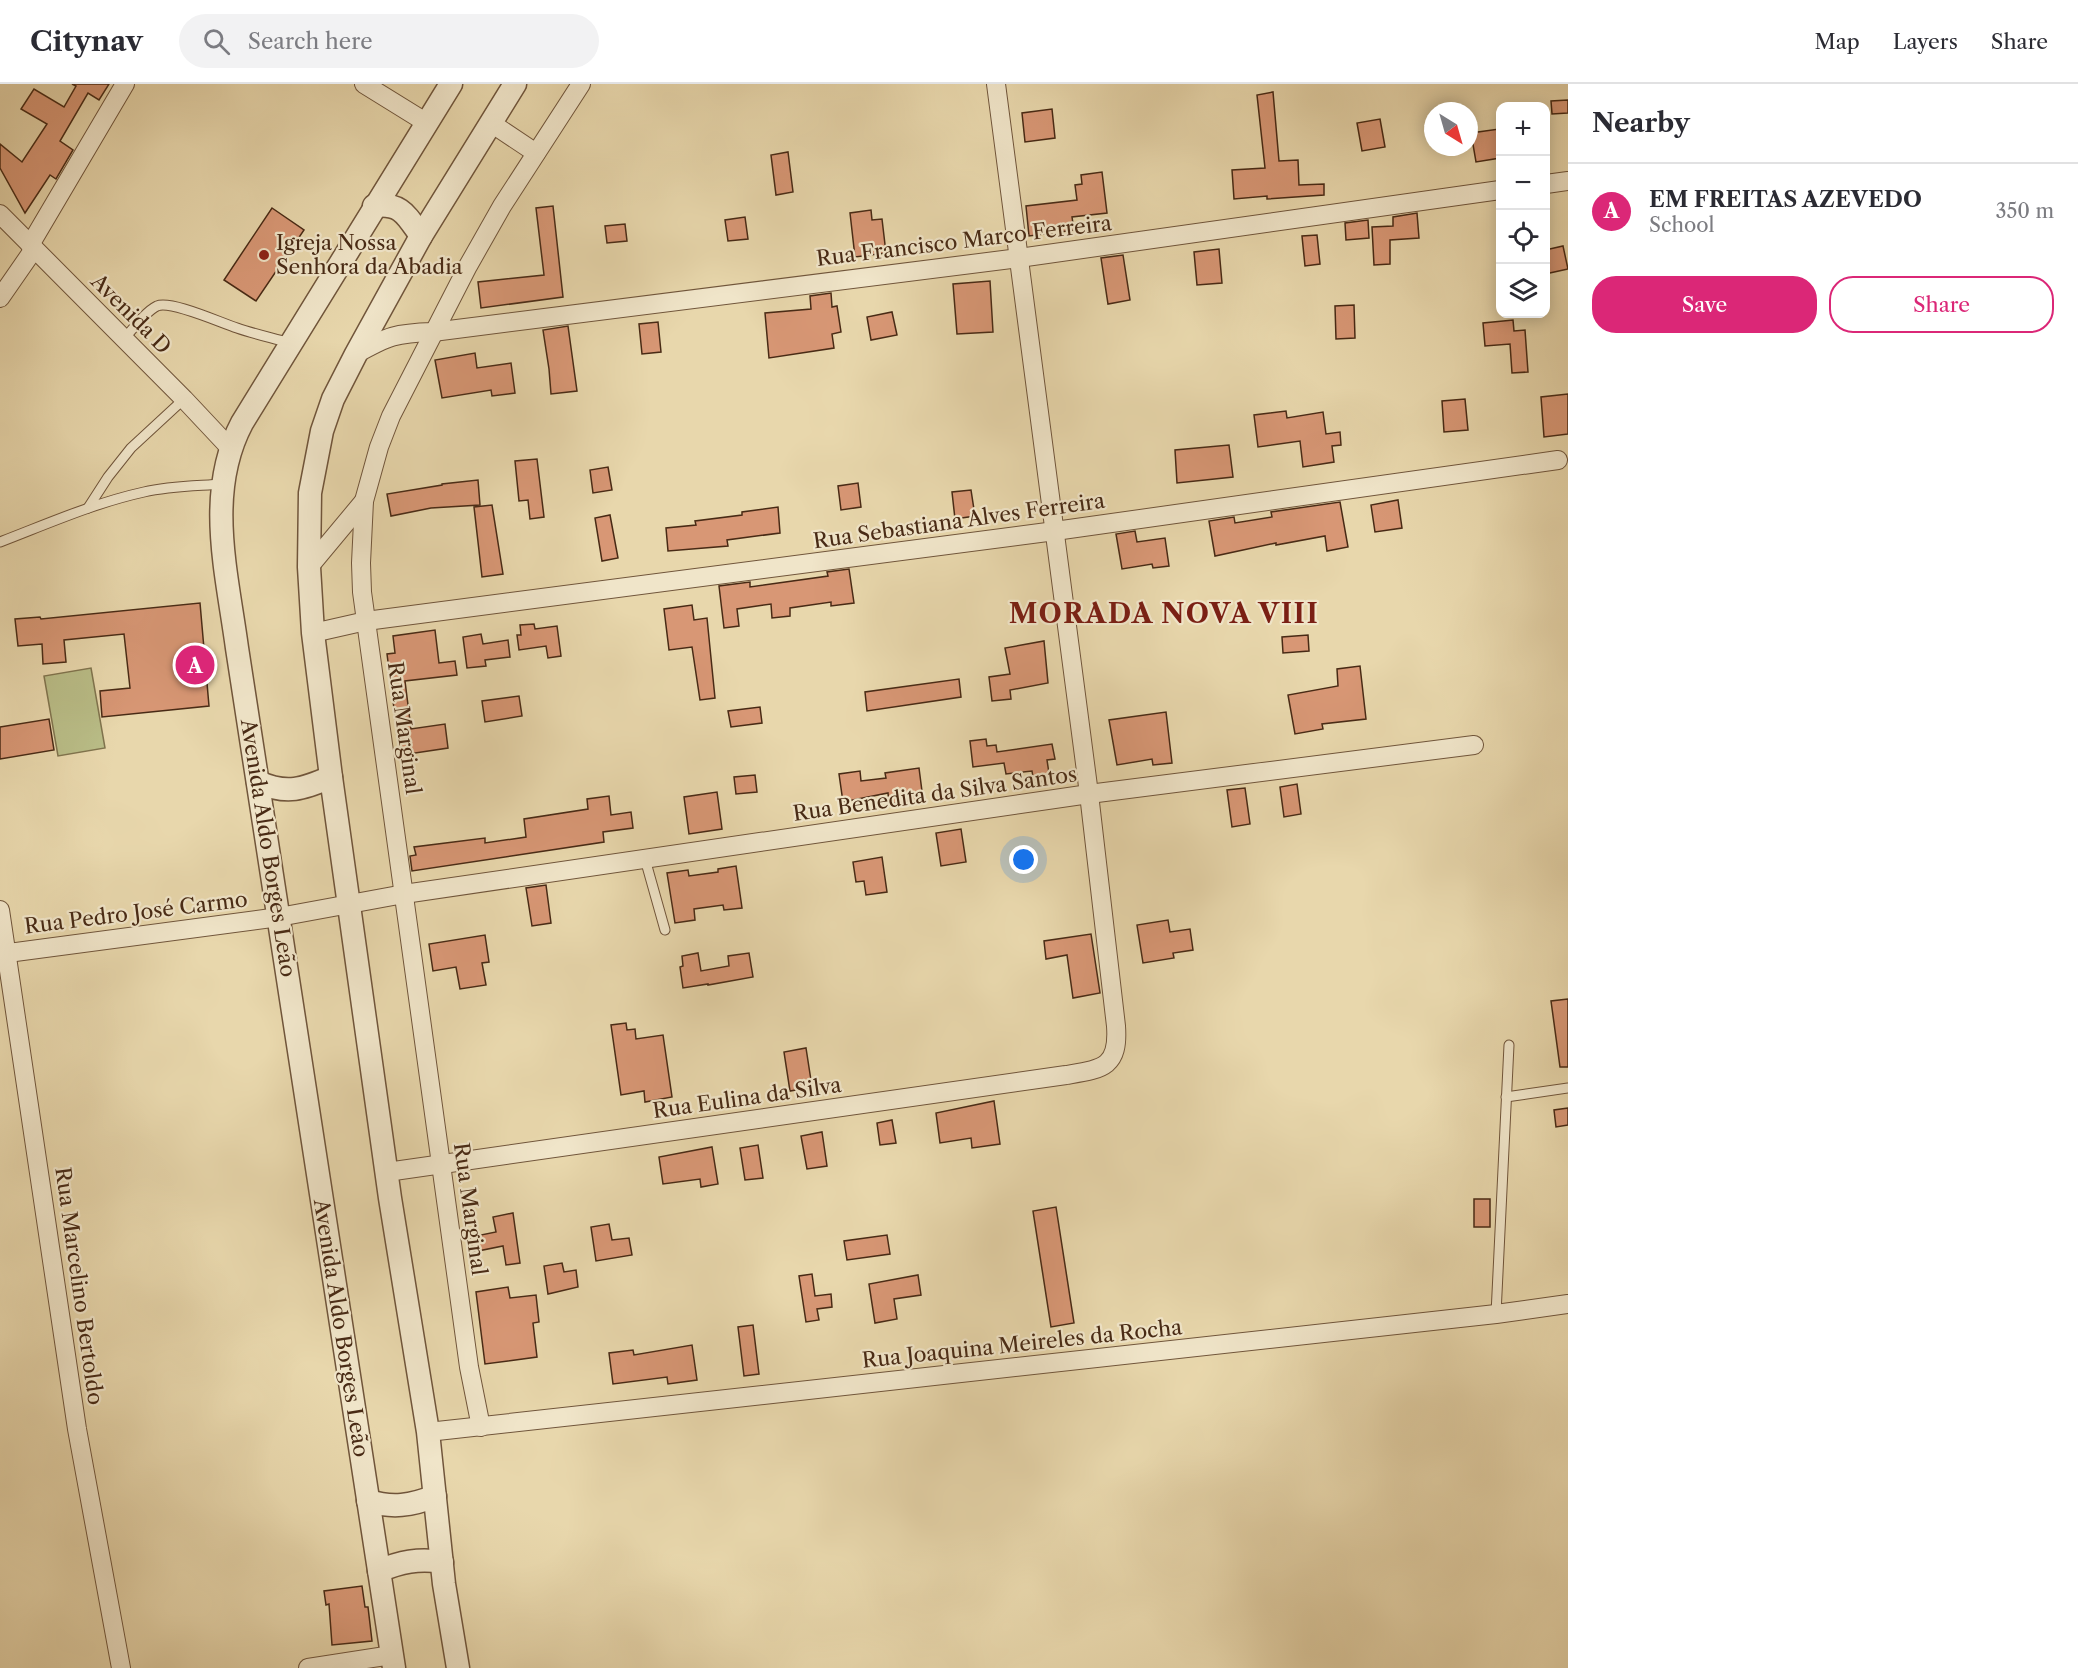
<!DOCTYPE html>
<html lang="en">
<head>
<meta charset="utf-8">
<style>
  :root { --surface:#fff; --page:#f2f2f3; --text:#2b2b33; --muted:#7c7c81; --line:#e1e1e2; --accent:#db2777 }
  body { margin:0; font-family:"Libre Caslon Text",serif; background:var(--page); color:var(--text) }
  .controls { position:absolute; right:18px; top:18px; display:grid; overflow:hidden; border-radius:12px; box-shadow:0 3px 15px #0003 }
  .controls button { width:54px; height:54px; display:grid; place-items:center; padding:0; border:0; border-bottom:2px solid var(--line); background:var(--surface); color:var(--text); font:30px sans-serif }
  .compass { position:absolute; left:1424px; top:18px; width:54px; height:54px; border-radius:50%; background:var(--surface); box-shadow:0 3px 15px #0003; rotate:143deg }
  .you { position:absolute; left:1024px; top:776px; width:21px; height:21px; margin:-15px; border:4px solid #fff; border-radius:50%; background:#1a73e8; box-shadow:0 0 0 9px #1a73e833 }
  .badge { display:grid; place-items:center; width:39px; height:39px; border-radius:50%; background:var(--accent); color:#fff; font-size:20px; font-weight:700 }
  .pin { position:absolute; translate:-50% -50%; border:3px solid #fff; box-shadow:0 2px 6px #0006 }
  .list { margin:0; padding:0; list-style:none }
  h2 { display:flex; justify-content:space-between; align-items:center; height:78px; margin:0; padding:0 24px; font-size:26px }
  h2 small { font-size:20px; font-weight:400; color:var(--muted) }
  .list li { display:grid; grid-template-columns:39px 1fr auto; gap:18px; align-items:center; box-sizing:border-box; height:96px; padding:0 24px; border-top:2px solid var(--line) }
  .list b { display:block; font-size:22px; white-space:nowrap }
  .list p { margin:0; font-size:20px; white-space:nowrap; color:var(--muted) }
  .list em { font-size:20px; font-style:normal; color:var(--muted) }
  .actions { display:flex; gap:12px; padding:18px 24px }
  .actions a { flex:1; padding:14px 0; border:2px solid var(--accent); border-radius:24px; text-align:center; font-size:21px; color:var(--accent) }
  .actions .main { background:var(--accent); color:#fff }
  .icon { flex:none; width:33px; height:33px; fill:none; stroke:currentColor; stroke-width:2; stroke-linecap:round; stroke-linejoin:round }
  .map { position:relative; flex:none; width:1568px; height:1584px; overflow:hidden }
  header { display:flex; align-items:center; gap:36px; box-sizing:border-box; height:84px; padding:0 30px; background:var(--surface); border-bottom:2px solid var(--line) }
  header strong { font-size:28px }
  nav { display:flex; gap:33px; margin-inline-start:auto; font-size:21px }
  .search { width:420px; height:54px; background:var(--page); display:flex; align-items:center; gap:15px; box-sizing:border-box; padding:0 21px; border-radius:33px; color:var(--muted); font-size:22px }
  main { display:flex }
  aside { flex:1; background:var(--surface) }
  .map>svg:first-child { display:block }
  .green { fill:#b9bd87; stroke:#80744e; stroke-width:1.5 }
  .building { fill:#d89775; stroke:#482a15; stroke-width:1.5 }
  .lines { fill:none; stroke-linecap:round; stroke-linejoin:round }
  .service-casing { stroke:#70553b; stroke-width:11 }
  .minor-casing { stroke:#70553b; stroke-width:20 }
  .tertiary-casing { stroke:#70553b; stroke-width:25 }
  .service { stroke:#f0e5c9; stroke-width:9 }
  .minor { stroke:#f0e5c9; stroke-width:18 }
  .tertiary { stroke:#f0e5c9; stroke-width:22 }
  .poi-dot { fill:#8f2418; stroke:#f0e5c9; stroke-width:2 }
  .labels { text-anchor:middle; stroke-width:4.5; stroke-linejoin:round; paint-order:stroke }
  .street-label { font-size:21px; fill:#482a15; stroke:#f0e5c9 }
  .poi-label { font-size:21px; fill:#482a15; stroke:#f0e5c9; text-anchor:start }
  .district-label { font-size:27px; font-weight:bold; letter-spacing:1.5px; fill:#7a1f14; stroke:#f0e5c9 }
</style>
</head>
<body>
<header>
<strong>Citynav</strong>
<div class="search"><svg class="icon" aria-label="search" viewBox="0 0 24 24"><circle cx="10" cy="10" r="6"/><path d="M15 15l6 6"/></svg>Search here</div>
<nav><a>Map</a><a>Layers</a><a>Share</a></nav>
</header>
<main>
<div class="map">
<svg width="1568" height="1584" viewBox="0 0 1568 1584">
  <rect width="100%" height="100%" fill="#e8d7ac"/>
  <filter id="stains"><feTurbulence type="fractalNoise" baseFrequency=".00333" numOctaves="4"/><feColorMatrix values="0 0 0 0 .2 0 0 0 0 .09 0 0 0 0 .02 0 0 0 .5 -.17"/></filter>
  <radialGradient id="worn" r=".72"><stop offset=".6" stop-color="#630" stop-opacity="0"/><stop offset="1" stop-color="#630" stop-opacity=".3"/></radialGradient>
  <path class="green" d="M91,584L105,664L58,672L44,592Z"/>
  <g class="building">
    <path d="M72,0H109L99,16L88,9L60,57L73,66L56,95L50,91L25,129L0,84V60L22,78L47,40L21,25L34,5L64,23L76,2Z"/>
    <path d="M1273,8L1279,77L1298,76L1299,101L1324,100V111L1267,115V112L1234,115L1232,86L1265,84L1257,11Z"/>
    <path d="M1568,16V29L1552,30L1551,17Z"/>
    <path d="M1052,25L1055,54L1025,58L1022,29Z"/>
    <path d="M1380,35L1385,63L1362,67L1357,39Z"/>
    <path d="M1499,45L1500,74L1476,78L1471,49Z"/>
    <path d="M788,68L793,108L776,111L771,71Z"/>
    <path d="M1102,88L1107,129L1072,133L1074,146L1029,152L1026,122L1077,116L1075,101L1082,100L1081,91Z"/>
    <path d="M553,122L563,213L481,224L478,198L544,191L536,124Z"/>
    <path d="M272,124L304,146L256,217L224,196Z"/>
    <path d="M871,126L872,136L882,135L886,169L855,173L850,129Z"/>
    <path d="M1417,129L1419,154L1390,156V180L1374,181L1372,143L1393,142V133Z"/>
    <path d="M745,133L748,155L728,157L725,136Z"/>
    <path d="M1368,136L1369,154L1346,156L1345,139Z"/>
    <path d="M625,140L627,157L607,159L605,142Z"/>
    <path d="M1317,151L1320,180L1305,182L1302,152Z"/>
    <path d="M1563,162L1568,185L1545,190V166Z"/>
    <path d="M1219,165L1222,199L1197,201L1194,168Z"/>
    <path d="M1123,171L1130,216L1108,220L1101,174Z"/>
    <path d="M990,197L993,248L957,250L953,200Z"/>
    <path d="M831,209L832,223L837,222L841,248L832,250L834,264L769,274L765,229L811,225L810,212Z"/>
    <path d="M1354,221L1355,254L1336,255L1335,222Z"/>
    <path d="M892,228L897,251L871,256L867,233Z"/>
    <path d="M1513,236L1514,247L1525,246L1528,288L1512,289L1510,260L1485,262L1483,239Z"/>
    <path d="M658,238L661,268L642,270L639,240Z"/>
    <path d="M568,242L577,307L551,310L549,285L543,246Z"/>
    <path d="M475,269L477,284L511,279L515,309L492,312L491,306L442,314L435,276Z"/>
    <path d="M1568,310V350L1544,353L1541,313Z"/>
    <path d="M1465,315L1468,346L1444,348L1442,317Z"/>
    <path d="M1286,327L1287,334L1323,328L1326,350L1340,348L1341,361L1332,362L1334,378L1303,383L1300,357L1258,363L1254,331Z"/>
    <path d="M1229,361L1233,393L1177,399L1175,366Z"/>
    <path d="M537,375L544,433L530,435L528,416L519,417L515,377Z"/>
    <path d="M608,383L612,406L593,409L590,386Z"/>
    <path d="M478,396L480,421L431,424L391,432L387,410L442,401V400Z"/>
    <path d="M858,399L861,423L841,426L838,402Z"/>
    <path d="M971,406L975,432L955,435L952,408Z"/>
    <path d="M1398,416L1402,444L1375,448L1371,421Z"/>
    <path d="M1340,418L1348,463L1327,467L1325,452L1276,461V459L1215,472L1209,437L1234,433L1235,439L1272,433L1271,428Z"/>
    <path d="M492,421L503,490L482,493L474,423Z"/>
    <path d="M778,423L780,449L727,456L728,462L668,467L666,444L696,441L695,437L742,431V428Z"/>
    <path d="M610,431L618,474L602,477L595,434Z"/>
    <path d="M1135,447L1137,458L1165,454L1169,482L1153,484L1152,480L1122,485L1116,450Z"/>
    <path d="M849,485L854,519L831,522V518L790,524V532L772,534L771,520L737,525L739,542L724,544L719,502L750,498V503L828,492L827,488Z"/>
    <path d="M200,519L209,622L102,633L100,607L130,604L124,550L64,556L66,578L43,580L42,560L18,562L15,535L40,533L41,535Z"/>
    <path d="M692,521L694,536L707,534L715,614L700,616L692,563L669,566L664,525Z"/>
    <path d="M534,540L535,545L557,542L561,572L548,574L546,562L519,566L517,551H521L520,541Z"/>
    <path d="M435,546L439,579L455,577L457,591L405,597L411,645L445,640L448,664L402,671L398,640H396L387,570L395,569L393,552Z"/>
    <path d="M481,550L483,560L508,556L510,573L485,576L486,582L467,584L463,553Z"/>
    <path d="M1308,551L1309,567L1283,569L1282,553Z"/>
    <path d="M1044,557L1048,599L1010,606L1011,615L992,617L989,593L1010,590L1005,564Z"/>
    <path d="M1360,582L1366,635L1322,640L1323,645L1295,650L1288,611L1338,602L1337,585Z"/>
    <path d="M959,595L961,613L867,627L865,608Z"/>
    <path d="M519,612L522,632L485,638L482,617Z"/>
    <path d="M760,623L762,639L731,643L728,627Z"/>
    <path d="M1166,628L1172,679L1153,681L1152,675L1117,681L1109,636Z"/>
    <path d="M49,635L54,666L0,675V643Z"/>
    <path d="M986,655L987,662L996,661L997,668L1052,660L1055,675L1047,676L1050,696L1034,699L1032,687L1006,690L1004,679L973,683L970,657Z"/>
    <path d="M919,684L923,715L889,720L888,709L843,718L839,690L860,687L861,697L886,694L885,689Z"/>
    <path d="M755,691L757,708L736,710L734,693Z"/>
    <path d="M1297,700L1301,730L1284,733L1280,703Z"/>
    <path d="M1245,704L1250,740L1232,743L1227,706Z"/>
    <path d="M717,708L722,745L689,750L684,713Z"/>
    <path d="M609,712L611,731L631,728L633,744L603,748L604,758L412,787L410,772L416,771L414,763L485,754V759L526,753L524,735L588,725L587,715Z"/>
    <path d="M961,745L966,778L941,782L936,749Z"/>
    <path d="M882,773L887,808L866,811L864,797L856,798L853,778Z"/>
    <path d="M736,782L742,824L724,826L723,821L694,825L695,836L675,839L667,789L688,786L689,792L718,788V785Z"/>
    <path d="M546,801L551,839L532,842L526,804Z"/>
    <path d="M1168,836L1170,848L1190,845L1193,866L1173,869L1174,874L1143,879L1137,841Z"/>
    <path d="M1091,850L1100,909L1073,914L1067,871L1046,875L1044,857Z"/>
    <path d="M485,851L489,878L482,879L486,901L460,905L456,883L433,887L429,860Z"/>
    <path d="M698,869L701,887L729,882L728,872L749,869L753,893L708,901V900L683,904L680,883L683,882L682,872Z"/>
    <path d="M1568,915V983H1560L1551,917Z"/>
    <path d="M626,939L627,946L635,945L636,955L663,951L672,1013L645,1018L644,1007L621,1011L611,941Z"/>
    <path d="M806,964L812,1003L790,1007L784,968Z"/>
    <path d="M994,1017L1000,1060L972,1064L971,1054L940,1059L936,1029Z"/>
    <path d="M1568,1024V1041L1556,1043L1554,1026Z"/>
    <path d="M892,1036L896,1059L880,1061L877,1039Z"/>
    <path d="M822,1048L827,1082L807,1085L801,1052Z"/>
    <path d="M758,1061L763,1094L745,1096L740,1064Z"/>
    <path d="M712,1063L718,1100L701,1103L700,1095L663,1100L659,1073Z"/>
    <rect x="1474" y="1115" width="16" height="28"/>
    <path d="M1056,1123L1074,1239L1051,1243L1033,1127Z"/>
    <path d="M513,1129L520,1179L506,1181L503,1162L473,1168L471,1153L496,1148L493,1133Z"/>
    <path d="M609,1140L612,1156L629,1154L632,1171L596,1177L591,1143Z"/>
    <path d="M887,1151L890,1170L847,1176L844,1157Z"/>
    <path d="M562,1179L564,1188L576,1186L578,1203L548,1210L544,1182Z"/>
    <path d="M812,1190L815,1212L831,1210L832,1223L817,1225L819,1236L806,1238L799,1192Z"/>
    <path d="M918,1191L921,1211L894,1215L897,1235L875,1239L869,1200Z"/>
    <path d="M508,1203L510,1214L536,1211L539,1238L533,1239L537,1273L485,1280L476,1208Z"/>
    <path d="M753,1241L759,1290L744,1292L738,1243Z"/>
    <path d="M692,1261L697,1296L668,1300L667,1293L613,1300L609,1269L633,1266L634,1271Z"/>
    <path d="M362,1502L365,1523H368L372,1557L332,1561L329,1520L326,1521L324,1507Z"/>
  </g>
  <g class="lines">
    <defs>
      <g id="service">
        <path d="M124,255C133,245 145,228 157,222C171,216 221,239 237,244C254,250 273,254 290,259"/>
        <path d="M88,424L108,393L131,364L184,315"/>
        <path d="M0,458C47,440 94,419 144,408C169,402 196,402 222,400"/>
        <path d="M645,775L665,846"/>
        <path d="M1506,1013L1568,1004"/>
        <path d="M1496,1230L1509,961"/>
      </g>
      <g id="minor">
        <path d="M364,0L427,39"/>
        <path d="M491,39L536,69"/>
        <path d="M1546,100L1568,97"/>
        <path d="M0,130L184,315L230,364"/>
        <path d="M30,161L125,0"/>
        <path d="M0,214L34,165"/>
        <path d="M356,270C388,252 396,249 433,248L1019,174L1500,106"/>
        <path d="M309,483L364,417"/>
        <path d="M313,549L366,537L1055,447L1558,376"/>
        <path d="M0,826L77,1345L121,1584"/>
        <path d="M0,870L279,833L404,810L1089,710L1474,661"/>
        <path d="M387,1088L1066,991C1102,985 1119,984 1116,942L1089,710L996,0"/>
        <path d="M481,1343L469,1283L362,508L361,479L364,417L379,363L391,332L468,182L502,122L581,0"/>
        <path d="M428,1348L1496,1230L1568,1220"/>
        <path d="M308,1584L392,1571"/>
      </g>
      <g id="tertiary">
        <path d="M374,122C402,119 406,131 421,152"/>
        <path d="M258,698C287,711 303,705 331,693"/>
        <path d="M368,1417C392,1424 411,1422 435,1412"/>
        <path d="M379,1487C400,1478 419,1474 442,1478"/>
        <path d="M394,1584L237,564C227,489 205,409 242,339L451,0"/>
        <path d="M458,1584L444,1500L428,1348L390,1114L331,693L313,549L309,483L310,409L322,347L333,315L356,270L421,152L515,0"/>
      </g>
    </defs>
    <use href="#service" class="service-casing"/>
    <use href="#minor" class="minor-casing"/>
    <use href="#tertiary" class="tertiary-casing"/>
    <use href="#service" class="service"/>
    <use href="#minor" class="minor"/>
    <use href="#tertiary" class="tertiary"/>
  </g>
  <circle class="poi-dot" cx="264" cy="171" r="6"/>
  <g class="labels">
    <g class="street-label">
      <text transform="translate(964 157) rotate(-7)" y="7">Rua Francisco Marco Ferreira</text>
      <text transform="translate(131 230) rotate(45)" y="7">Avenida D</text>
      <text transform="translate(959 437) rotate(-8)" y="7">Rua Sebastiana Alves Ferreira</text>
      <text transform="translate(404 644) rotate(82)" y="7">Rua Marginal</text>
      <text transform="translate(935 710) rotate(-8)" y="7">Rua Benedita da Silva Santos</text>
      <text transform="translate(268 764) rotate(81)" y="7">Avenida Aldo Borges Leão</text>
      <text transform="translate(136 829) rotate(-7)" y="7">Rua Pedro José Carmo</text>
      <text transform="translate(747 1014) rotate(-8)" y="7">Rua Eulina da Silva</text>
      <text transform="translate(470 1125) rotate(82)" y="7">Rua Marginal</text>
      <text transform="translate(79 1202) rotate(82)" y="7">Rua Marcelino Bertoldo</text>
      <text transform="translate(341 1244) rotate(81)" y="7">Avenida Aldo Borges Leão</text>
      <text transform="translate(1022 1260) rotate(-6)" y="7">Rua Joaquina Meireles da Rocha</text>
    </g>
    <g class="poi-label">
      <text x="276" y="166">Igreja Nossa<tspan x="276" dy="24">Senhora da Abadia</tspan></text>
    </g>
    <g class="district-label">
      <text x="1164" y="539">MORADA NOVA VIII</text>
    </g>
  </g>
  <rect width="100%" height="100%" filter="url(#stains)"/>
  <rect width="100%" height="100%" fill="url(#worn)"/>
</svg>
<div class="controls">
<button>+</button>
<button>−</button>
<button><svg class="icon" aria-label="locate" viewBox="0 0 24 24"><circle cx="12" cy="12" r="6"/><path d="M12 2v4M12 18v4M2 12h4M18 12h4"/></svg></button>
<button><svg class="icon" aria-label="layers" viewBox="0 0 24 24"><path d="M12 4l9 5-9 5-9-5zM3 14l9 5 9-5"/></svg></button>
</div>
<svg class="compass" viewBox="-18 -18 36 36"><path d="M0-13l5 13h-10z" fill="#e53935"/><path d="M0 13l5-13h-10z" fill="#7c7c81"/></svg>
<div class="you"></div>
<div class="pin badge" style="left:195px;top:581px">A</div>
</div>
<aside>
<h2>Nearby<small></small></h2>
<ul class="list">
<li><span class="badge">A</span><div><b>EM FREITAS AZEVEDO</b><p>School</p></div><em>350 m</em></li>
</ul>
<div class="actions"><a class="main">Save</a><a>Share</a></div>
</aside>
</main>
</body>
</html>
